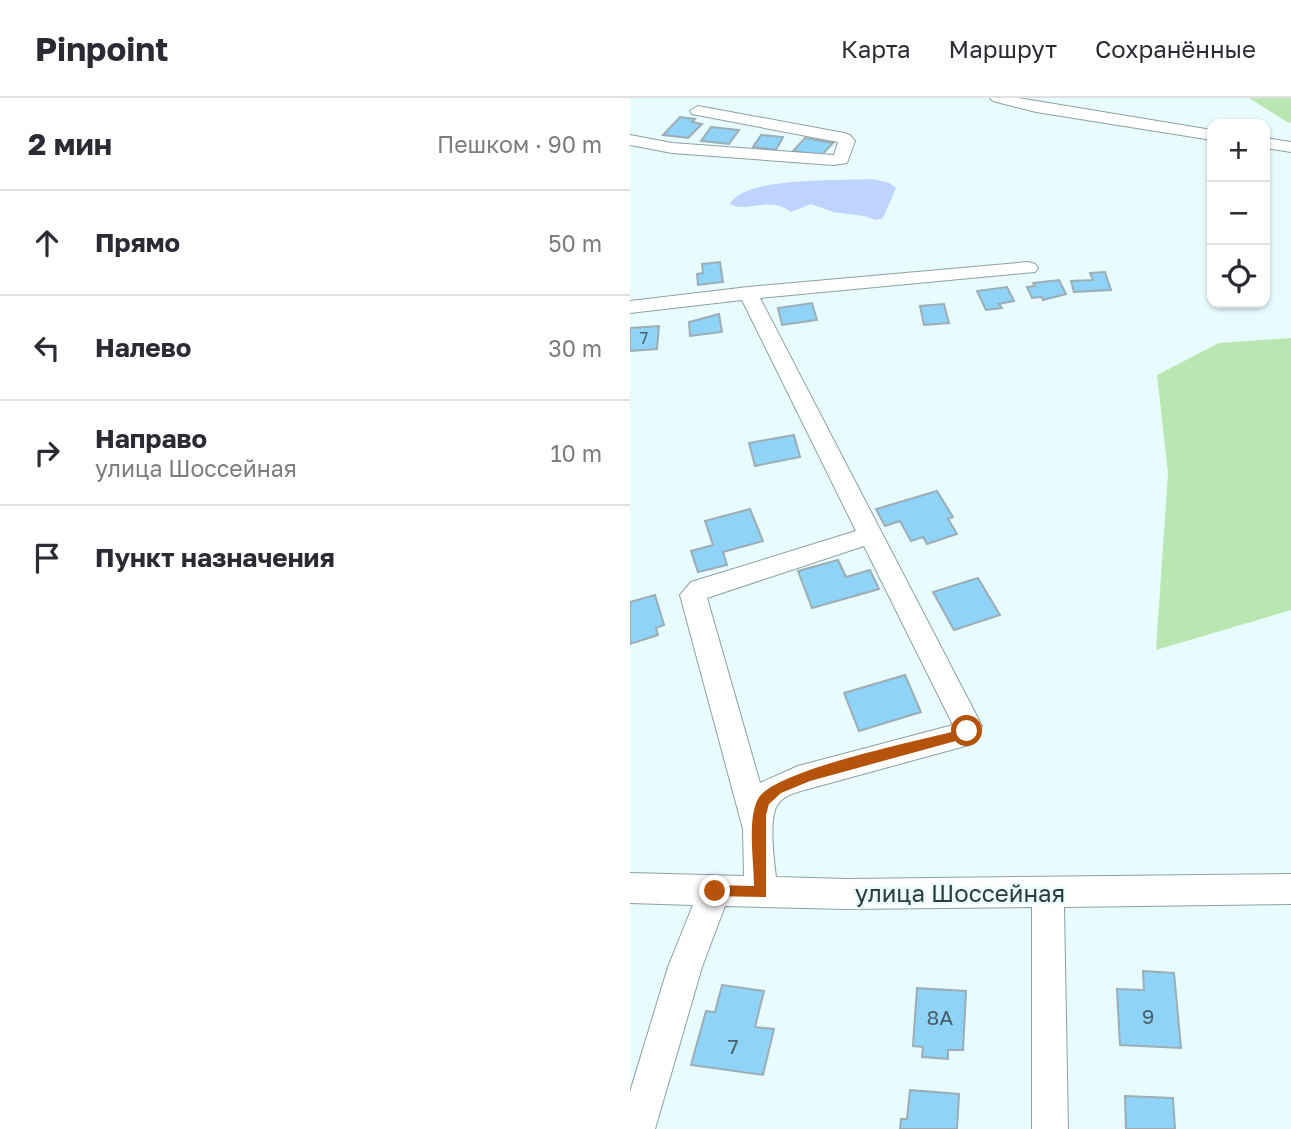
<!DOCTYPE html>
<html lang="ru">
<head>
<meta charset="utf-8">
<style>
  :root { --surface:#fff; --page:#f7f7f7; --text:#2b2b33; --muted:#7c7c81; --line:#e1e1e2 }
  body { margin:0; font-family:"Golos Text",sans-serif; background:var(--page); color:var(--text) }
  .controls { position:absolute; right:21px; top:21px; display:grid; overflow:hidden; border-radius:14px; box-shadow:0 2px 5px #0004 }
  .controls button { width:63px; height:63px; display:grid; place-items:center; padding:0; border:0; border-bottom:2px solid var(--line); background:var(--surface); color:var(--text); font:35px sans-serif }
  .stop { position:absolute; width:21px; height:21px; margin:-16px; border:5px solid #b45309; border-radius:50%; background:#fff }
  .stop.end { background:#b45309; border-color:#fff; box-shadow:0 2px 7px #0008 }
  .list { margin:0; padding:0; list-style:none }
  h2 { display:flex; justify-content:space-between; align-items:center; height:91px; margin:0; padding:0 28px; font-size:30px }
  h2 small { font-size:23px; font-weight:400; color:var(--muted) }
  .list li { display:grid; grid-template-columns:46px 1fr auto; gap:21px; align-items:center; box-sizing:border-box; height:105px; padding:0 28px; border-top:2px solid var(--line) }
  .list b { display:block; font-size:26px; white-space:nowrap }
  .list p { margin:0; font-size:23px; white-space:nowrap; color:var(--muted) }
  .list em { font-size:23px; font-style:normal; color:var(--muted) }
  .icon { flex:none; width:38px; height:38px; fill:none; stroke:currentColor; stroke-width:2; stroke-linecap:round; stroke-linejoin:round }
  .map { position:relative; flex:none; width:661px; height:1031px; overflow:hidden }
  header { display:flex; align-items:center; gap:42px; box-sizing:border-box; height:98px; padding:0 35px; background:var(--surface); border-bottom:2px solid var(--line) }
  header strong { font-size:33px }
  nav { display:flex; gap:38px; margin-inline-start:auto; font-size:24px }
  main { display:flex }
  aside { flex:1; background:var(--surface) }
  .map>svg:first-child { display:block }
  .green { fill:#b9e7b1 }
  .water { fill:#bed4ff }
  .building { fill:#8fd3f7; stroke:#9dadb6; stroke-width:2 }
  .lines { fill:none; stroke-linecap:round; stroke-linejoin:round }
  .minor-casing { stroke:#8ca0a1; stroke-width:2 }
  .minor { fill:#fff; fill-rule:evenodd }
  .route { fill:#b45309 }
  .labels { text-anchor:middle; stroke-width:5; stroke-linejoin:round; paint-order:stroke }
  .far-number-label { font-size:16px; fill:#49606a }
  .near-number-label { font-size:21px; fill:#49606a }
  .near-street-label { font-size:24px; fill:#323a3b; stroke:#e8fcfe }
</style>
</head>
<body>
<header>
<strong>Pinpoint</strong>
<nav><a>Карта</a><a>Маршрут</a><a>Сохранённые</a></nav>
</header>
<main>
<aside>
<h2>2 мин<small>Пешком · 90 m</small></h2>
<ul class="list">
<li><svg class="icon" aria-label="ahead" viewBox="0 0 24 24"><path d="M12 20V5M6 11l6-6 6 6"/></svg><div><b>Прямо</b></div><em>50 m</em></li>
<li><svg class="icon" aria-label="left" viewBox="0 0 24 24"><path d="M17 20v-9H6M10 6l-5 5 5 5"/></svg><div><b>Налево</b></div><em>30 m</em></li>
<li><svg class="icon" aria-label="right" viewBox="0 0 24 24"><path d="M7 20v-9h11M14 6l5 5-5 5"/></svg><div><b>Направо</b><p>улица Шоссейная</p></div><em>10 m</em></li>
<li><svg class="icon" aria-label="arrive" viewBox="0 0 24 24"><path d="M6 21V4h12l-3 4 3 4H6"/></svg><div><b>Пункт назначения</b></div></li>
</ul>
</aside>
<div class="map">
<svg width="661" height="1031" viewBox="0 0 661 1031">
  <rect width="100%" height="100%" fill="#e8fcfe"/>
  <g class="green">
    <path d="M619,0H661V25L657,24Z"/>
    <path d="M661,240V512L526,552L538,375L527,277L589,245Z"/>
  </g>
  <path class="water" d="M243,81L260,85L266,90L253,120L246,122L234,118L203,114L181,106L161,114C137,97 119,116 100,106C114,78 213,83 243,81Z"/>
  <g class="building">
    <path d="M50,19L65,21L62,24L72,26L58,40L33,37Z"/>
    <path d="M81,29L109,32L99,46L71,43Z"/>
    <path d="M131,37L153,39L146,52L123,49Z"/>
    <path d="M175,40L203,45L191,58L163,53Z"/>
    <path d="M90,164L93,184L68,187L67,176L73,175L72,166Z"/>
    <path d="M475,174L481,192L444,194L441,183L463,182L460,175Z"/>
    <path d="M429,182L436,196L413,202L412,199L402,200L397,189L405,188L403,185Z"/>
    <path d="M377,189L384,203L369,206L372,210L356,212L347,193Z"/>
    <path d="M182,205L187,222L152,227L148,210Z"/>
    <path d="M314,206L319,225L294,227L290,208Z"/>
    <path d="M89,216L92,234L60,238L59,224Z"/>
    <path d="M29,228L27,251L0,253V230Z"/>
    <path d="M164,337L170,359L125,368L119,345Z"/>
    <path d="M307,393L323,419L318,421L327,436L297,446L293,439L281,443L270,423L255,428L246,411Z"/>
    <path d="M120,411L133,443L93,454L97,467L68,474L61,453L83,447L75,423Z"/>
    <path d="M208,462L216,479L240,472L249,491L182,510L168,473Z"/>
    <path d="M348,480L370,517L324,532L303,494Z"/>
    <path d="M25,497L34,527L26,530L28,537L0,546V504Z"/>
    <path d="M275,577L291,614L229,633L214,595Z"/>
    <path d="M513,873L544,875L551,950L490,947L487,891L514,892Z"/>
    <path d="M92,887L134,893L125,929L144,931L133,977L61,967L76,913L85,914Z"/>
    <path d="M287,890L336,893L333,952H318V961L292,959L293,949L283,948Z"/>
    <path d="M280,992L329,996L327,1031H270L271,1021H277Z"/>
    <path d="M495,998L543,1000L545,1031H496Z"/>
  </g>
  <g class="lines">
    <defs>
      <g id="minor">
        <path d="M360,0H388L582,32V42L406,14L363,3Z"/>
        <path d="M68,8L214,35L220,37L225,43L217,65L204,67L42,55L0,47V37L42,45L204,57L208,44L62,16L60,13Z"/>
        <path d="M635,40L661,44V54L635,50Z"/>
        <path d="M398,164L405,166L408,170L405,174L130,200L352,628L347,641L339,647L178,691C168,694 154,697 148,706C138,720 144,762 146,779L217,781L661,776V806L434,809L438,1031H402V809L217,811L95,808L72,869L25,1031H0V994L38,869L63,807L0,805V775L114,778L113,731L50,497L61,484L226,433L112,202L0,215V203L118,189ZM234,448L323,627L168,668L130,685L77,500Z"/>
      </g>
    </defs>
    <use href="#minor" class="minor-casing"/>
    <use href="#minor" class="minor"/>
  </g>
  <path class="route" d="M337,628L343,633L333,641L180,683L151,695L139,706L136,717V799L80,798L78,793L85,787L124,788C124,764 117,721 128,701C143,672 289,643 325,633Z"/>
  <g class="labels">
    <g class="far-number-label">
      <text x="14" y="246">7</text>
    </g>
    <g class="near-number-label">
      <text x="518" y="926">9</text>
      <text x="310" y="927">8А</text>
      <text x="103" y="956">7</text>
    </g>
    <g class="near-street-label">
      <text x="330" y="804">улица Шоссейная</text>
    </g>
  </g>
</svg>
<div class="controls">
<button>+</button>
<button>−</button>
<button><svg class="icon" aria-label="locate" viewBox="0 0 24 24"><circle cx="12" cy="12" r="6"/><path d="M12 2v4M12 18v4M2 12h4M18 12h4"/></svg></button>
</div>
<div class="stop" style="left:337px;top:633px"></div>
<div class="stop end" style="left:85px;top:793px"></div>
</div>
</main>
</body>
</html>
